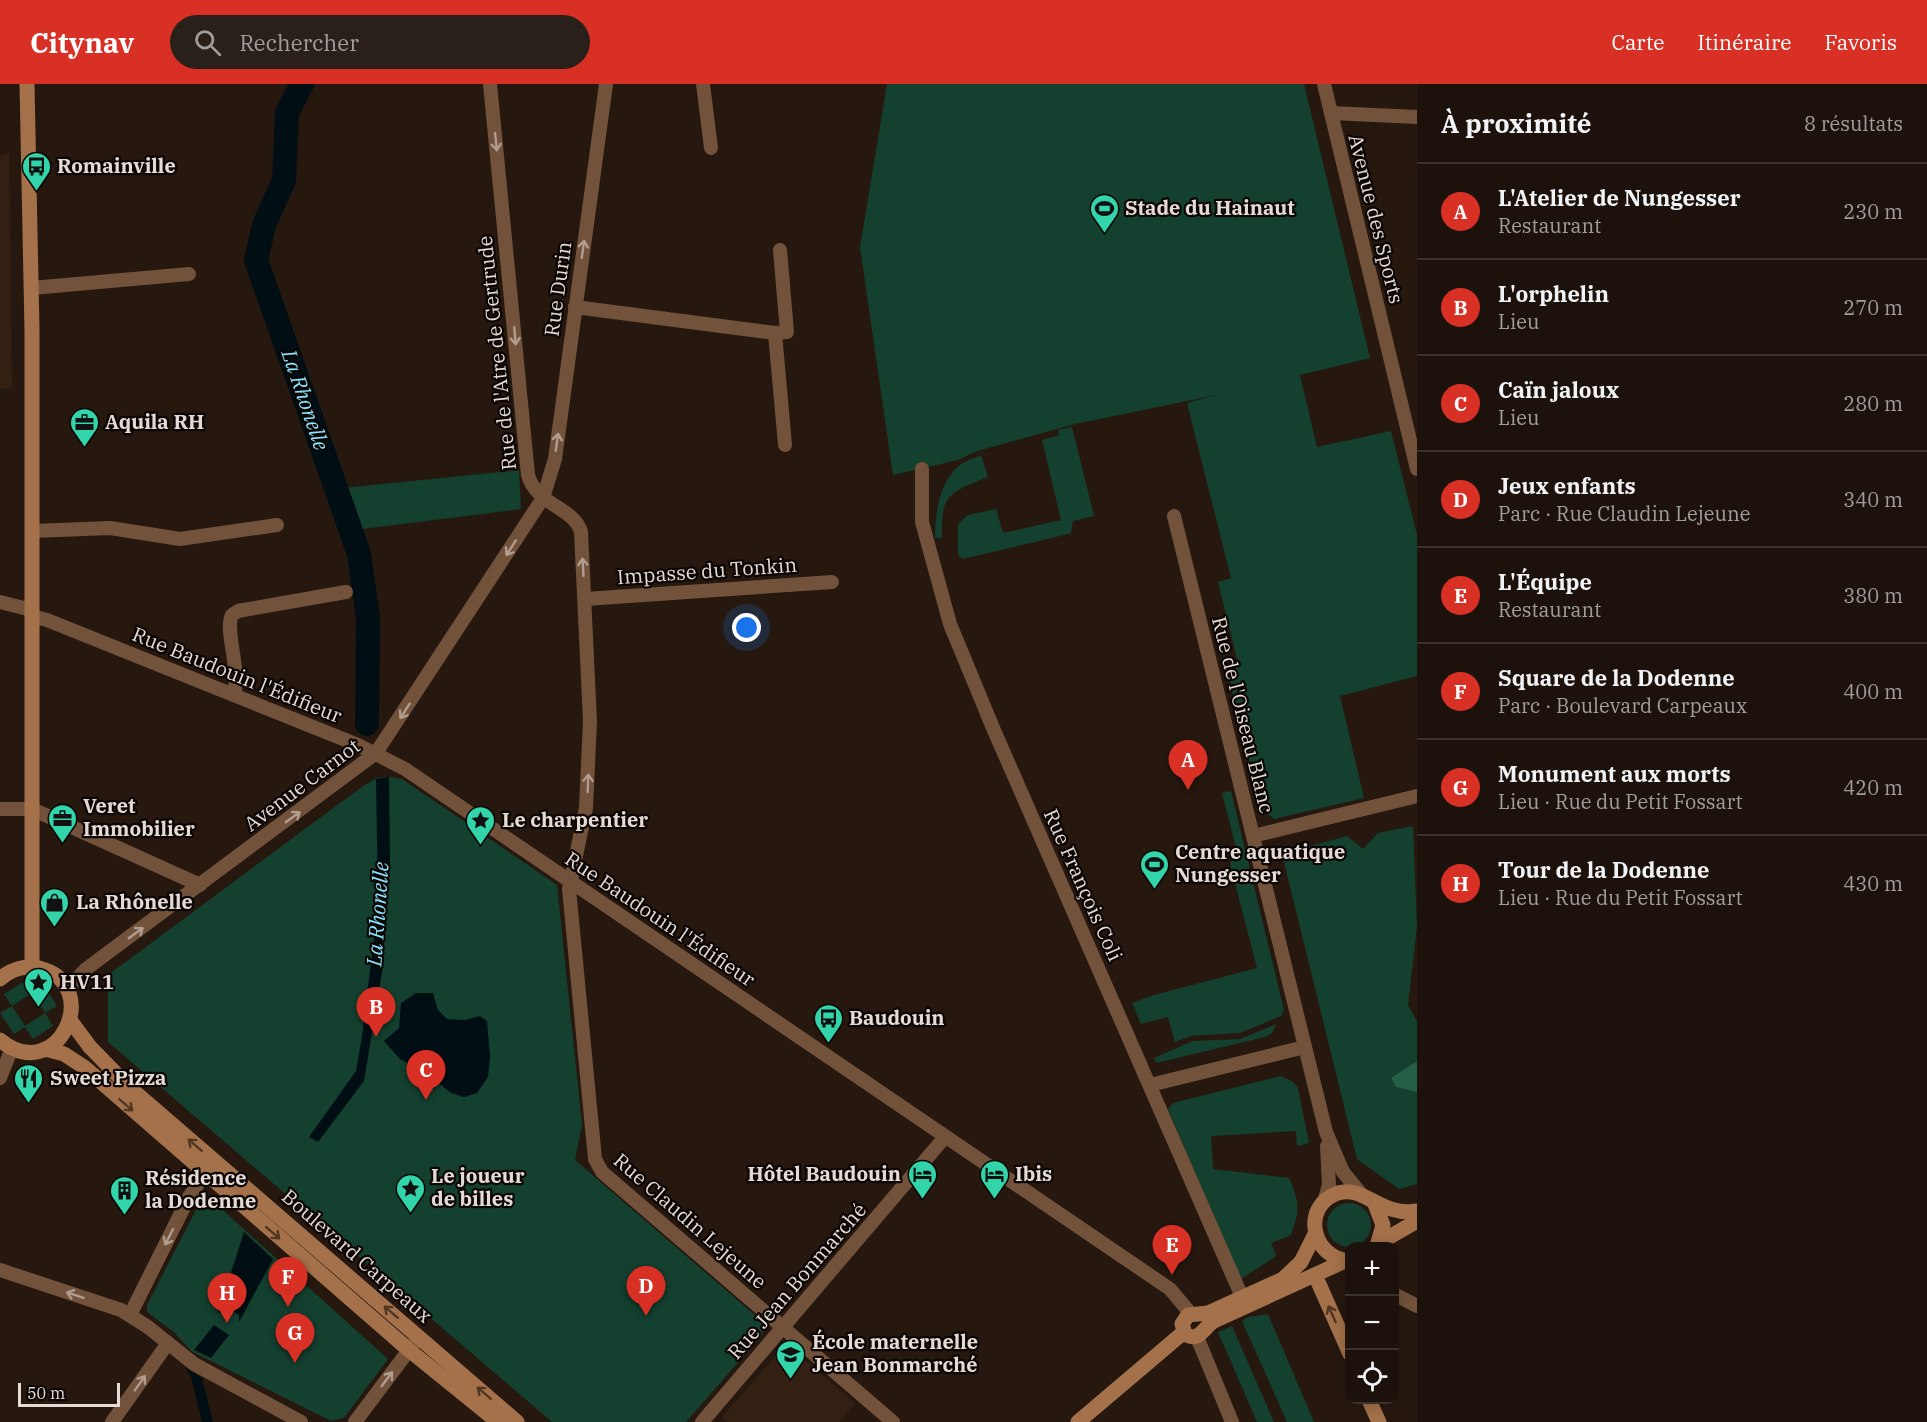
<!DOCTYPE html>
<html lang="fr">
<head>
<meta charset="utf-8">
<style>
  :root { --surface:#1c120b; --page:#292019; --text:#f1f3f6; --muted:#a09e9d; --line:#3a322c; --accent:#d93025 }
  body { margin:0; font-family:"IBM Plex Serif",serif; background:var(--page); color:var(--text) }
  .controls { position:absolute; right:18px; bottom:18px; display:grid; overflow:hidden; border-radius:12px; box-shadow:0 3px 15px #0003 }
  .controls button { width:54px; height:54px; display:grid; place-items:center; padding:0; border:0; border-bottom:2px solid var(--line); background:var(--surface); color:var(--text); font:30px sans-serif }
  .scale { position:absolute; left:18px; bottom:15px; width:102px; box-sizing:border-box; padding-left:6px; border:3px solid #e5dbd5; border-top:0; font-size:16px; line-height:21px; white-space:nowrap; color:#e5dbd5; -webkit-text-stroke:4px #0b0503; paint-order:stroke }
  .you { position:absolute; left:747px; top:544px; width:21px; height:21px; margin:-15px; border:4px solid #fff; border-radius:50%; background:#1a73e8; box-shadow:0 0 0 9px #1a73e833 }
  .badge { display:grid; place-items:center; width:39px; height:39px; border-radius:50%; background:var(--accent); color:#fff; font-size:20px; font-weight:700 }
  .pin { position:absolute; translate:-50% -50px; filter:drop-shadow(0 2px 3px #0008) }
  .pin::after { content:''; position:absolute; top:32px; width:21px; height:18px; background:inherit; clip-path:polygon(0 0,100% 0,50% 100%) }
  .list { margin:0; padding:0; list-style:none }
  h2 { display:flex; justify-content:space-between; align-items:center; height:78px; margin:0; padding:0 24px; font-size:26px }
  h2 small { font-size:20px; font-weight:400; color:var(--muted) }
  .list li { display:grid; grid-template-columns:39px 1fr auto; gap:18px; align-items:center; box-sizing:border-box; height:96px; padding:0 24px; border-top:2px solid var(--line) }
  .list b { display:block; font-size:22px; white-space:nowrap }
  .list p { margin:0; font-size:20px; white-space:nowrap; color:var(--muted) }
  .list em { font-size:20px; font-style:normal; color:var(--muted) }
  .icon { flex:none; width:33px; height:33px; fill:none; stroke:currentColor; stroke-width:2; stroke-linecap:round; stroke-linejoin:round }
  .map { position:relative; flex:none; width:1417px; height:1338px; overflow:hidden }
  header { display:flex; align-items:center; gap:36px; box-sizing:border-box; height:84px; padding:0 30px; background:var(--accent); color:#fff }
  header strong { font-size:28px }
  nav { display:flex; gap:33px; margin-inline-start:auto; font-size:21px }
  .search { width:420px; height:54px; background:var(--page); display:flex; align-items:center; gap:15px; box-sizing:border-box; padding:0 21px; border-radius:33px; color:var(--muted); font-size:22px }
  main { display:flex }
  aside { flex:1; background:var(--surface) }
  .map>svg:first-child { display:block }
  .built { fill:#332012 }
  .green { fill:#14402f; fill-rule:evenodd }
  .forest { fill:#246048 }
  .water { fill:#010e13 }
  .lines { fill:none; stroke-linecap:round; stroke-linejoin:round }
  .river { stroke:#010e13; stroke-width:24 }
  .street { stroke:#72523b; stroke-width:14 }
  .secondary { stroke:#a4714a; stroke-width:15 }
  .oneway { stroke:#b19d90 }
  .oneway2 { stroke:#503623 }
  .labels { text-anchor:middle; stroke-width:4.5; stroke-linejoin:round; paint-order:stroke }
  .poi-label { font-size:20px; font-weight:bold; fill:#e5dbd5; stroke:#0b0503; text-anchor:start }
  .street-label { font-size:20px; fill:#e5dbd5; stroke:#0b0503 }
  .water-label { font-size:21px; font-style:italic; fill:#8ce5ff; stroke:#0b0503 }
</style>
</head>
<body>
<header>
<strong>Citynav</strong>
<div class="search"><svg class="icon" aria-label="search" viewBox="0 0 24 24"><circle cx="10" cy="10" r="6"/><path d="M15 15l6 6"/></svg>Rechercher</div>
<nav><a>Carte</a><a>Itinéraire</a><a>Favoris</a></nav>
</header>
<main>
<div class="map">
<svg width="1417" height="1338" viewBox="0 0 1417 1338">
  <rect width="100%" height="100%" fill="#26180f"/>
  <g class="built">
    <path d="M9,70L12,304L0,305V72Z"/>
    <path d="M790,1267L799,1271L855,1319L839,1338H728L722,1333L778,1269Z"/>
  </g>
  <g class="green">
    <path d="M887,0H1304L1370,274L1300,291L1317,363L1391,347L1417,451V592L1340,612L1364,714L1274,735L1261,725L1227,586L1239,583L1218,498L1231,494L1187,319L1216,311L1075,340L977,367L958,376L893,391L860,163Z"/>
    <path d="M1072,343L1094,432L1073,437L1071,449L1060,452L963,475L958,471V440L968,431L996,425L1003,449L1061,436L1042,356L1059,351L1058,346Z"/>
    <path d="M981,371L988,393C948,409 941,410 942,454H935C935,429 939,398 960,381C966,376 975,374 981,371Z"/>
    <path d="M519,386L521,425L362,445L343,404Z"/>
    <path d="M390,693L402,695L557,801L582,1041L575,1076L764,1239L762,1251L686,1338H552L108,958V891L363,702L377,694Z"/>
    <path d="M1231,707L1284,926L1281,932L1240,949L1191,952L1175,958L1168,933L1141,940L1132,919L1154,911L1257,884L1230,780L1237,768L1222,709Z"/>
    <path d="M1413,742L1417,842L1408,921L1417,937V977L1391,994L1396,1003L1417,1008V1100L1399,1105L1357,1075L1282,770L1347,752L1363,765L1378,749Z"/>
    <path d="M25,897L32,908L44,901L57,922L45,929L53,942L33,955L25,943L14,950L0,929L12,922L4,910ZM32,909L45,929L25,942L12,922Z"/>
    <path d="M1276,940L1272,949L1265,953L1156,979L1154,974L1193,957L1240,955Z"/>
    <path d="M1281,992L1293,998L1298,1004L1309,1059L1297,1062L1296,1047L1211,1052L1213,1085L1289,1094C1300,1120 1300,1125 1291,1151L1271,1159L1276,1172L1241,1195L1168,1025L1173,1019Z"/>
    <path d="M206,1111L388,1275L344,1334L331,1337L191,1267L175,1249L147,1228V1221L201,1116Z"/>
    <circle cx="1349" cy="1141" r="22"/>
    <path d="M1268,1230L1314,1338H1287L1242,1237L1248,1233Z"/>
    <path d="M1232,1242L1274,1338H1257L1218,1248Z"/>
  </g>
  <path class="forest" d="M1417,977V1008L1396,1003L1391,994Z"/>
  <g class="water">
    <path d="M389,693L390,776L382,888L364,997L318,1058L309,1053L356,987L362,952L378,821L376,695Z"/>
    <path d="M416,909H433L438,926L447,935L465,936L480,932L487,937L490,973L488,993L477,1009L464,1013L451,1009L425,988L400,975L384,957L399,944L401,919Z"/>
    <path d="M244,1148L273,1175L239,1238V1231L229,1225L218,1229Z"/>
    <path d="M214,1241L229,1251L211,1274L194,1266Z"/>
    <path d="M185,1283L202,1294L213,1338H202L191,1293Z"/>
  </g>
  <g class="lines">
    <path class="river" d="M302,0L287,29L284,96L264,141L256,176L359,470L368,534L367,640"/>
    <g class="street">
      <path d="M490,0L528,391C536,421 575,424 581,448L590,637L586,724L569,805L595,1075L602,1088L893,1338"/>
      <path d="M703,0L711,64"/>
      <path d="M1324,0L1417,385"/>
      <path d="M1331,29L1417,33"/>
      <path d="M780,166L787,248L775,249L785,361"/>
      <path d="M32,204L189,190"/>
      <path d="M575,223L775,249"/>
      <path d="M922,385V438L950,540L993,644L1246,1222"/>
      <path d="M1174,432L1326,1048L1343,1088L1361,1110"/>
      <path d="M32,447L110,444L180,455L277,441"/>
      <path d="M585,515L832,498"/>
      <path d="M0,518L32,526"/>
      <path d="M32,532L47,536L358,661L405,685L1170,1205L1191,1230"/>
      <path d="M234,611C241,585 224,546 232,531L238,527L346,508"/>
      <path d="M0,725H32L200,801"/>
      <path d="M1253,752L1417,712"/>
      <path d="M67,906L86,885L376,669L543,414L555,375L606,0"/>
      <path d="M0,994L12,964"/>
      <path d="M1150,1001L1305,963"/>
      <path d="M1324,1118L1329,1101L1327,1062"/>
      <path d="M0,1186L121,1226L148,1243L194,1280L301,1338"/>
      <path d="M1394,1210L1417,1222"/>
      <path d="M130,1231L189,1113L205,1090"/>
      <path d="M1197,1253L1232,1338"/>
      <path d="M112,1338L168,1259"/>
      <path d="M355,1338L415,1258"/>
      <path d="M702,1338L945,1053"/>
    </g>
    <g class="secondary">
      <path d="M27,0L32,246V883"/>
      <path d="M0,895C11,885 25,881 39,884C105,900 58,1004 0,956"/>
      <path d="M70,936L90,963L130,1004L517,1338"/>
      <path d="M45,965L64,970L84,983L409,1266L498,1338"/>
      <path d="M1375,1120L1383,1141L1377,1162"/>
      <path d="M1315,1150L1301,1178L1283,1195L1208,1229L1188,1231L1182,1240L1185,1250C1199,1259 1203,1244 1214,1237L1345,1177"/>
      <path d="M1379,1159L1417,1137"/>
      <path d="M1350,1177C1312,1175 1300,1122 1338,1109C1365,1101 1380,1133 1417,1127"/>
      <path d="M1315,1191L1350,1270"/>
      <path d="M1369,1316L1379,1338"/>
      <path d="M1078,1338L1184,1248"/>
    </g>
  </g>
  <defs><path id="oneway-shaft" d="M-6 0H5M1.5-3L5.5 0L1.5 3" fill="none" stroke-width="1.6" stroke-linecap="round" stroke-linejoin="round" transform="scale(1.5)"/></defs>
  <g class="oneway">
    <use href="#oneway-shaft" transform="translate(496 58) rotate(84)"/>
    <use href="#oneway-shaft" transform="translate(583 165) rotate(-82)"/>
    <use href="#oneway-shaft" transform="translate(515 252) rotate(85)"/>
    <use href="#oneway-shaft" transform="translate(557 358) rotate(-82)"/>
    <use href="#oneway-shaft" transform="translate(511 464) rotate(123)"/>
    <use href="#oneway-shaft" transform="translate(583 483) rotate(-93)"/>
    <use href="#oneway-shaft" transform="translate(405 627) rotate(123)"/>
    <use href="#oneway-shaft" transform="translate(588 699) rotate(-88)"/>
    <use href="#oneway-shaft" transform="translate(293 733) rotate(-36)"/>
    <use href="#oneway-shaft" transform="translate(136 849) rotate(-36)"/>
    <use href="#oneway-shaft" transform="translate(169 1153) rotate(117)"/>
    <use href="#oneway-shaft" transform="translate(75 1211) rotate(-162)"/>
    <use href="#oneway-shaft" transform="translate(387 1295) rotate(-53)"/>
    <use href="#oneway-shaft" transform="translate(140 1299) rotate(-55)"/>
  </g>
  <g class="oneway2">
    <use href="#oneway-shaft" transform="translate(126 1021) rotate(41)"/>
    <use href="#oneway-shaft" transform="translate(195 1061) rotate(-139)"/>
    <use href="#oneway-shaft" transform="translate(273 1149) rotate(41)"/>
    <use href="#oneway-shaft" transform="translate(391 1228) rotate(-139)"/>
    <use href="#oneway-shaft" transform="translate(1332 1230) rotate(-114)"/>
    <use href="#oneway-shaft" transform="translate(484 1309) rotate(-139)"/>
  </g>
  <defs>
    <symbol id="bus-pin" viewBox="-11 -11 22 30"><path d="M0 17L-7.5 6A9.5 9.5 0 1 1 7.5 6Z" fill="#32d4a9" stroke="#0b0503"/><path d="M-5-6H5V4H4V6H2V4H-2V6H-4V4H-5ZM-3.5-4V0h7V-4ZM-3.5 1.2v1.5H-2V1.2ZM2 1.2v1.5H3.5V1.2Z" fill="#111"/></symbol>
    <symbol id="stadium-pin" viewBox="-11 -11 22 30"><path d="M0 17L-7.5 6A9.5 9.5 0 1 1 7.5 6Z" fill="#32d4a9" stroke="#0b0503"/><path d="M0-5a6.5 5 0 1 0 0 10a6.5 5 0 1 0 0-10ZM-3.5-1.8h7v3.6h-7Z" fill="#111"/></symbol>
    <symbol id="office-pin" viewBox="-11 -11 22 30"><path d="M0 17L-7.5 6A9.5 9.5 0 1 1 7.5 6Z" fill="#32d4a9" stroke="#0b0503"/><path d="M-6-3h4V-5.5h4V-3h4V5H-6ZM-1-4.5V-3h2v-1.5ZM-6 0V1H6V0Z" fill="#111"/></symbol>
    <symbol id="sight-pin" viewBox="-11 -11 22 30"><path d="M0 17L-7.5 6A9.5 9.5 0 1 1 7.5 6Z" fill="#32d4a9" stroke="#0b0503"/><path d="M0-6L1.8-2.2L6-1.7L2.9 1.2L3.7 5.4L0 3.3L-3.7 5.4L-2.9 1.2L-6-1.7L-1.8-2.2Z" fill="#111"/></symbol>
    <symbol id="shop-pin" viewBox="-11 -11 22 30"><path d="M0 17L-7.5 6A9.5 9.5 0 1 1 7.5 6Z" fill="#32d4a9" stroke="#0b0503"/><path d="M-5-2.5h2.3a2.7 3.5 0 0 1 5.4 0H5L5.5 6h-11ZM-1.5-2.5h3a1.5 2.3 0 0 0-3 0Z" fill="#111"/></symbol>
    <symbol id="restaurant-pin" viewBox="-11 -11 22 30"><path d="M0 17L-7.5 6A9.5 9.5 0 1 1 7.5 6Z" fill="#32d4a9" stroke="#0b0503"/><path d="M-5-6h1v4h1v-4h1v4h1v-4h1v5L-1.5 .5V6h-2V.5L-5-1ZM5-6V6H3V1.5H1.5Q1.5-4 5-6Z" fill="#111"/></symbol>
    <symbol id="hotel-pin" viewBox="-11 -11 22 30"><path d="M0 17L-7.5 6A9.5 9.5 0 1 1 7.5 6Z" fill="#32d4a9" stroke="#0b0503"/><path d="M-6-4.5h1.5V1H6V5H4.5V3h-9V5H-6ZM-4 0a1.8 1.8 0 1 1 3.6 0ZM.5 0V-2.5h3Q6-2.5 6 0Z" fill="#111"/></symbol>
    <symbol id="building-pin" viewBox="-11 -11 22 30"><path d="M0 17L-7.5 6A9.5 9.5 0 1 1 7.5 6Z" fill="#32d4a9" stroke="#0b0503"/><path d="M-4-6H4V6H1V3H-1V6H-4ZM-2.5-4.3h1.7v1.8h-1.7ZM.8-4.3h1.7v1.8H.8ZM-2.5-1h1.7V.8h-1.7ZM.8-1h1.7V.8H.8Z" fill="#111"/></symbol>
    <symbol id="school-pin" viewBox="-11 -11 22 30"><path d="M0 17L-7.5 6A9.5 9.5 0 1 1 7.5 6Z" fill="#32d4a9" stroke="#0b0503"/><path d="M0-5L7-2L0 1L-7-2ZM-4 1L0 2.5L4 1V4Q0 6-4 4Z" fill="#111"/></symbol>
  </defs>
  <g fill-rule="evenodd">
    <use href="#bus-pin" x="20" y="66" width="33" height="45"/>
    <use href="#stadium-pin" x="1088" y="108" width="33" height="45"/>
    <use href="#office-pin" x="68" y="322" width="33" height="45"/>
    <use href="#office-pin" x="46" y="718" width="33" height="45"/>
    <use href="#sight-pin" x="464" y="720" width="33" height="45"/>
    <use href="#stadium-pin" x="1138" y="764" width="33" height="45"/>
    <use href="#shop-pin" x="38" y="802" width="33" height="45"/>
    <use href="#sight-pin" x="22" y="882" width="33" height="45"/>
    <use href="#bus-pin" x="812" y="918" width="33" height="45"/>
    <use href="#restaurant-pin" x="12" y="978" width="33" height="45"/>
    <use href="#hotel-pin" x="906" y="1074" width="33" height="45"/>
    <use href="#hotel-pin" x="978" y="1074" width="33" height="45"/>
    <use href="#sight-pin" x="394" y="1088" width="33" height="45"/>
    <use href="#building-pin" x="108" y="1090" width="33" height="45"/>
    <use href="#school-pin" x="774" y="1254" width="33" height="45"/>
  </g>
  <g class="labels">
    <g class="poi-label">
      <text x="57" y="89">Romainville</text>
      <text x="1125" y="131">Stade du Hainaut</text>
      <text x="105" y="345">Aquila RH</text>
      <text x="83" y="729">Veret<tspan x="83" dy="23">Immobilier</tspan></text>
      <text x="502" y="743">Le charpentier</text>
      <text x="1175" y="775">Centre aquatique<tspan x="1175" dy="23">Nungesser</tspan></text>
      <text x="76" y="825">La Rhônelle</text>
      <text x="60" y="905">HV11</text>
      <text x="849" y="941">Baudouin</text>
      <text x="50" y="1001">Sweet Pizza</text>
      <text x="901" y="1097" text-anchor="end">Hôtel Baudouin</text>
      <text x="1015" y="1097">Ibis</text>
      <text x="431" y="1099">Le joueur<tspan x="431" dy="23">de billes</tspan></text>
      <text x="145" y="1101">Résidence<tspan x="145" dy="23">la Dodenne</tspan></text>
      <text x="812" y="1265">École maternelle<tspan x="812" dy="23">Jean Bonmarché</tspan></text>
    </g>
    <g class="street-label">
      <text transform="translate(1376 135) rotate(76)" y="7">Avenue des Sports</text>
      <text transform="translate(558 205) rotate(-82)" y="7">Rue Durin</text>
      <text transform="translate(497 269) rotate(-96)" y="7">Rue de l'Atre de Gertrude</text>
      <text transform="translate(707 487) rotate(-4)" y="7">Impasse du Tonkin</text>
      <text transform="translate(237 591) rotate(22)" y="7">Rue Baudouin l'Édifieur</text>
      <text transform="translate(1243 631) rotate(76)" y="7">Rue de l'Oiseau Blanc</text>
      <text transform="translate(302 701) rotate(-37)" y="7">Avenue Carnot</text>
      <text transform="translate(1083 801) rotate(66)" y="7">Rue François Coli</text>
      <text transform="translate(660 835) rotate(34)" y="7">Rue Baudouin l'Édifieur</text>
      <text transform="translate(690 1137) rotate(41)" y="7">Rue Claudin Lejeune</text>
      <text transform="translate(357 1172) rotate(41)" y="7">Boulevard Carpeaux</text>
      <text transform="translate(797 1197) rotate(-49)" y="7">Rue Jean Bonmarché</text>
    </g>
    <g class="water-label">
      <text transform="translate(305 316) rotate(71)" y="7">La Rhonelle</text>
      <text transform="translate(378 830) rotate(-86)" y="7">La Rhonelle</text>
    </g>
  </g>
</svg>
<div class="controls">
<button>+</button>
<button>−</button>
<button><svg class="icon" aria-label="locate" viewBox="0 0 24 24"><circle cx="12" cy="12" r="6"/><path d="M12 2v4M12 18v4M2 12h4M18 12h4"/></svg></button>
</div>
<div class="scale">50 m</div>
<div class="you"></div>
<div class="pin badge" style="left:1188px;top:706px">A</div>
<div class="pin badge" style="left:376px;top:953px">B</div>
<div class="pin badge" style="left:426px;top:1016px">C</div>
<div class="pin badge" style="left:646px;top:1232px">D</div>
<div class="pin badge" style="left:1172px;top:1191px">E</div>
<div class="pin badge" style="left:288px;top:1223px">F</div>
<div class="pin badge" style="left:295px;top:1279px">G</div>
<div class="pin badge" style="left:227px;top:1239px">H</div>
</div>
<aside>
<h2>À proximité<small>8 résultats</small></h2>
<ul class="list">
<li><span class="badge">A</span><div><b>L'Atelier de Nungesser</b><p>Restaurant</p></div><em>230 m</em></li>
<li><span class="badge">B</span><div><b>L'orphelin</b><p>Lieu</p></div><em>270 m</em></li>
<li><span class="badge">C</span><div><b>Caïn jaloux</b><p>Lieu</p></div><em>280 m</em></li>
<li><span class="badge">D</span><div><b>Jeux enfants</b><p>Parc · Rue Claudin Lejeune</p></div><em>340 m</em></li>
<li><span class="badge">E</span><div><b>L'Équipe</b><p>Restaurant</p></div><em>380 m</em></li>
<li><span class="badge">F</span><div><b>Square de la Dodenne</b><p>Parc · Boulevard Carpeaux</p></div><em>400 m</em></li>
<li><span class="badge">G</span><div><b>Monument aux morts</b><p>Lieu · Rue du Petit Fossart</p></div><em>420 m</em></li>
<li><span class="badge">H</span><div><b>Tour de la Dodenne</b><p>Lieu · Rue du Petit Fossart</p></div><em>430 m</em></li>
</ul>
</aside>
</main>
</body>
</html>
